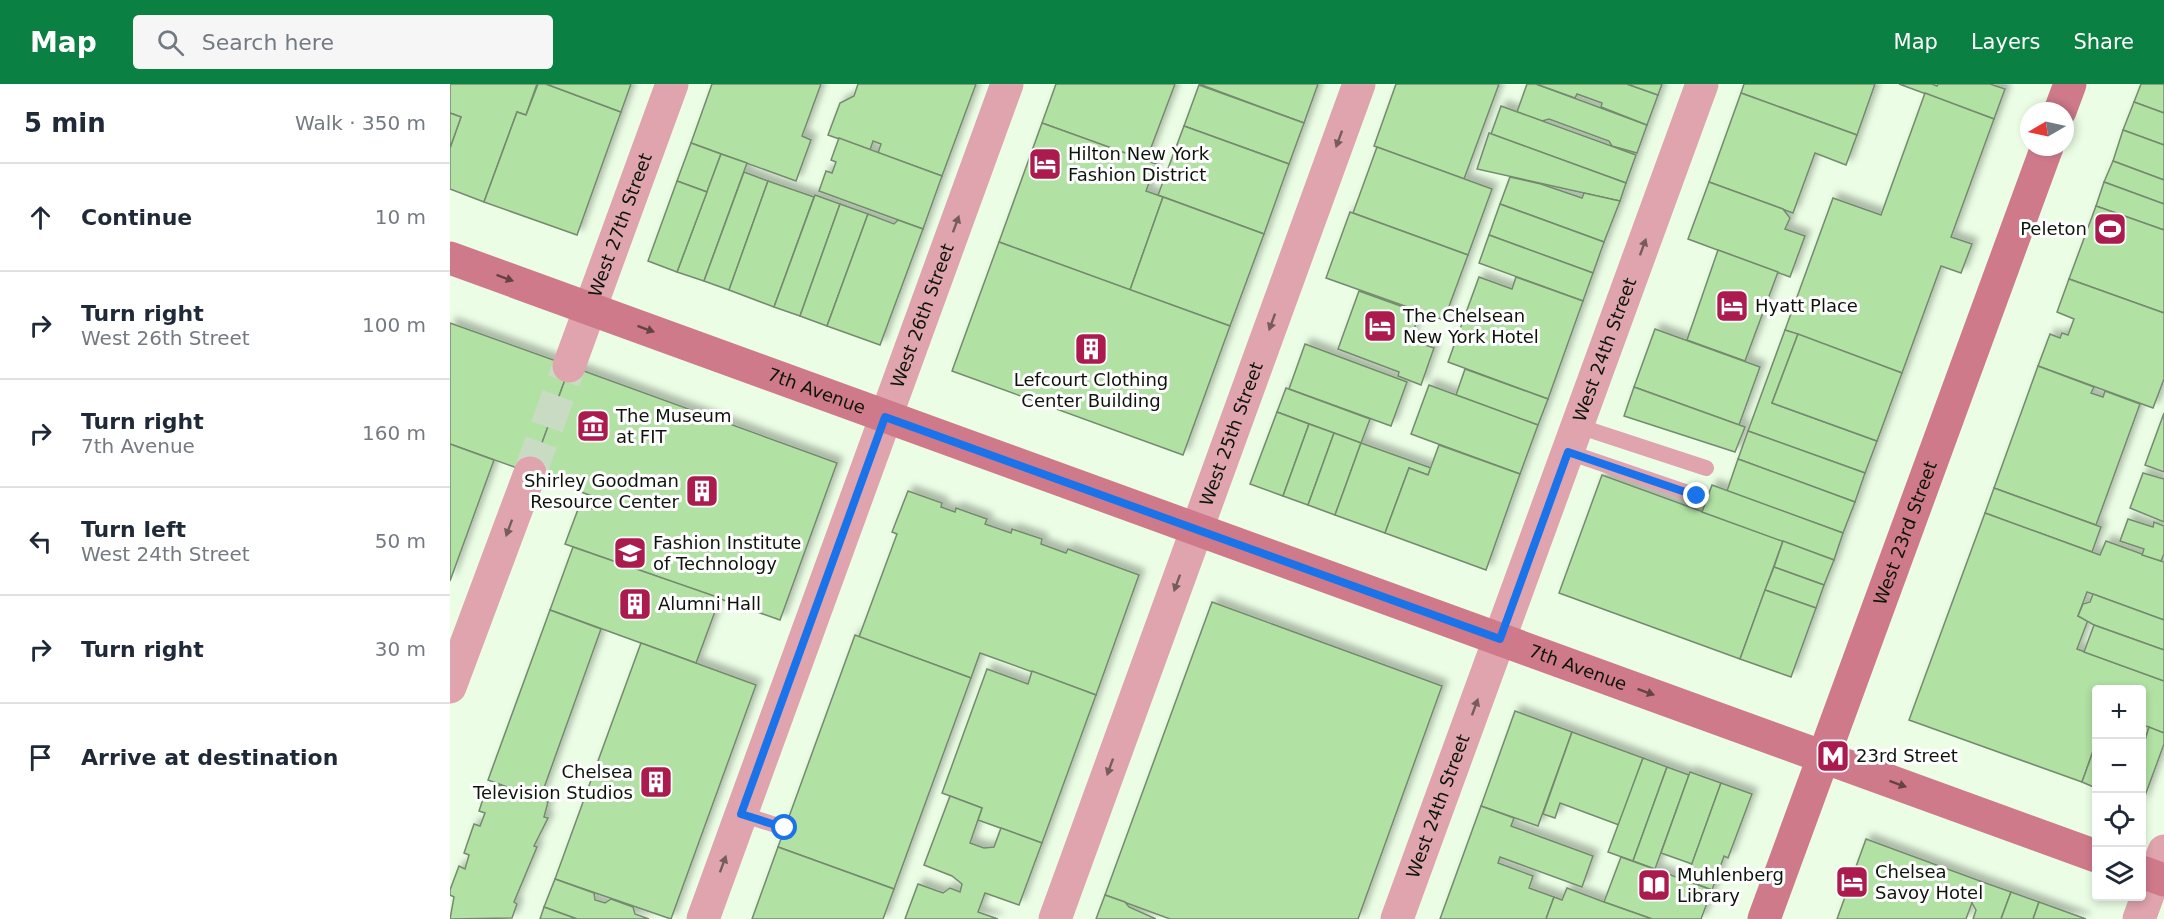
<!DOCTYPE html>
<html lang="en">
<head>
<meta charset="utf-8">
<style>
  :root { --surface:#fff; --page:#f6f6f7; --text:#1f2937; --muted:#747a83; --line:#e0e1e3; --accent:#0b8043 }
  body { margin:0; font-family:"DejaVu Sans",sans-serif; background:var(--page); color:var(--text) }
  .controls { position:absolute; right:18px; bottom:18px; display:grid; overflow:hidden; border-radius:6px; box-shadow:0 3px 9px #0003 }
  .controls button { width:54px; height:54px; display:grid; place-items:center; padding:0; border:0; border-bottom:2px solid var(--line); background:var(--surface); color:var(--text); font:30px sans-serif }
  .compass { position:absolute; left:1570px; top:18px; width:54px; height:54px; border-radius:50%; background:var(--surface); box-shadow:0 3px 9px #0003; rotate:261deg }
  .stop { position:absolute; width:18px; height:18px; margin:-14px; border:4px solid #1a73e8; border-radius:50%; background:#fff }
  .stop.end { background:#1a73e8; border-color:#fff; box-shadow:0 2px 6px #0008 }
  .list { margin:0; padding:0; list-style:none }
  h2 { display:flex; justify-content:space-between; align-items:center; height:78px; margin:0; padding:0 24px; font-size:26px }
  h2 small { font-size:20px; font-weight:400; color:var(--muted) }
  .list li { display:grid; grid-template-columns:39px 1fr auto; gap:18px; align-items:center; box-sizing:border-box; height:108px; padding:0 24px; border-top:2px solid var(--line) }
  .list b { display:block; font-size:22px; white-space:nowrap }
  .list p { margin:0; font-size:20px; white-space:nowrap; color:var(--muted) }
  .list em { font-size:20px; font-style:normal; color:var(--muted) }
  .icon { flex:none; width:33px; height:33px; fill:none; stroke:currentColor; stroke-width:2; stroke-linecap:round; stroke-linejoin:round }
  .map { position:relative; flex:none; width:1714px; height:835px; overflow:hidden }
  header { display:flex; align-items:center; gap:36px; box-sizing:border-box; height:84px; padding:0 30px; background:var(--accent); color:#fff }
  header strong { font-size:28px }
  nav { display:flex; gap:33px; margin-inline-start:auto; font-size:21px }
  .search { width:420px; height:54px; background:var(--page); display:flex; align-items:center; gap:15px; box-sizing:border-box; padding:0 21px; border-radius:6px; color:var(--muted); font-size:22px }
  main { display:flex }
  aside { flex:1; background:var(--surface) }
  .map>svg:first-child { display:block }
  .building { fill:#b1e1a3; stroke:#758a6f; stroke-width:1.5; filter:url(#shadow) }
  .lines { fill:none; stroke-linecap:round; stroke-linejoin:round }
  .minor-tunnel { stroke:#cadbc4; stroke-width:33; stroke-dasharray:33 16; stroke-linecap:butt }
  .service { stroke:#dfa4ae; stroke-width:16 }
  .minor { stroke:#dfa4ae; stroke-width:33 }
  .secondary { stroke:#cf7a8b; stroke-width:33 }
  .oneway { fill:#765c5c }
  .oneway2 { fill:#644245 }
  .route { stroke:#1a73e8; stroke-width:8 }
  .labels { text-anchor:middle; stroke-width:6; stroke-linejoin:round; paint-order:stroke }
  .poi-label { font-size:18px; fill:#0d150b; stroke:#fff; text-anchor:start }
  .street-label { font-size:18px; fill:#0d150b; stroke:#fff }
</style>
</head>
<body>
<header>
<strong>Map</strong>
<div class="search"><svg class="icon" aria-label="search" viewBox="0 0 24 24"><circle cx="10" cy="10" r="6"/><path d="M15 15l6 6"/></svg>Search here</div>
<nav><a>Map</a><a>Layers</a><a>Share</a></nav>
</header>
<main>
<aside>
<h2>5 min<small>Walk · 350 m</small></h2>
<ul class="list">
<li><svg class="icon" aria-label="ahead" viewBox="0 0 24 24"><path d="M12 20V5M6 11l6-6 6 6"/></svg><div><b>Continue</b></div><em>10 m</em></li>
<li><svg class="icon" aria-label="right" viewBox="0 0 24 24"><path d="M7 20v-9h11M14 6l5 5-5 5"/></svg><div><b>Turn right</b><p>West 26th Street</p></div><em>100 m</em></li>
<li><svg class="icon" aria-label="right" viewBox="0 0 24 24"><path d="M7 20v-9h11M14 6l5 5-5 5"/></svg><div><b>Turn right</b><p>7th Avenue</p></div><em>160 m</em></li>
<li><svg class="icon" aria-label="left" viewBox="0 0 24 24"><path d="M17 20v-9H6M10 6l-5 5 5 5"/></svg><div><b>Turn left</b><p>West 24th Street</p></div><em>50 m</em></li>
<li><svg class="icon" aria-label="right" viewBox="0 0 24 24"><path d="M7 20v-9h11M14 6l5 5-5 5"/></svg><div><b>Turn right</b></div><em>30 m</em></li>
<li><svg class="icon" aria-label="arrive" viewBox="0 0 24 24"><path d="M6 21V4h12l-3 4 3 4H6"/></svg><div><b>Arrive at destination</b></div></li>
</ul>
</aside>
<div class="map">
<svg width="1714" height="835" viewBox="0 0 1714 835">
  <defs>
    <filter id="shadow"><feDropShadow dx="5.5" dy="-5.5" stdDeviation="3" flood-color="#0004"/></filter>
  </defs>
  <rect width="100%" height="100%" fill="#ebfee5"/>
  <g class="building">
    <path d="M0,0H87L76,31L67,28L34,118L0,105V64L11,33L0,29Z"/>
    <path d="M88,0H96L171,28L127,151L34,118L67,28L76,31Z"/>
    <path d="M96,0H181L171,28Z"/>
    <path d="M262,0H371L352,52L361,56L346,97L241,59Z"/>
    <path d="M408,0H526L492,92L428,69L431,60L423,57L420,66L378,51L390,19L404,12Z"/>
    <path d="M606,0H725L696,77L592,39Z"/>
    <path d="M749,0H868L854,39Z"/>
    <path d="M946,0H1049L1014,95L924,62Z"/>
    <path d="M1077,0H1086L1197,41L1187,69L1162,62L1159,57L1099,35L1092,37L1067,28Z"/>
    <path d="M1086,0H1177L1208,11L1197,41L1151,23L1152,19L1127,10L1125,14Z"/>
    <path d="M1177,0H1212L1208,11Z"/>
    <path d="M1294,0H1425L1407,51L1291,9Z"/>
    <path d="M1449,0H1482L1487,2L1488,0H1540L1555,5L1544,35Z"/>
    <path d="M1691,0H1714V29L1684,18Z"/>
    <path d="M749,1L854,39L839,80L734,42Z"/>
    <path d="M1291,9L1407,51L1396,81L1365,69L1343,129L1259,98Z"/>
    <path d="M1475,9L1544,35L1501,153L1522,160L1511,189L1491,182L1452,289L1335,246L1383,114L1431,131Z"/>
    <path d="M1684,18L1714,29V61L1673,46Z"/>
    <path d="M1051,22L1186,71L1176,99L1041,50Z"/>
    <path d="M0,29L11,33L0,64Z"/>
    <path d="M592,39L706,80L696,107L713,113L680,206L549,158Z"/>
    <path d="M734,42L839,80L814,150L708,111Z"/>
    <path d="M1673,46L1714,61V96L1663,77Z"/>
    <path d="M1039,49L1176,99L1170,117L1027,85Z"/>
    <path d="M389,54L492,92L473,145L369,107L376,87L382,89L386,78L381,76Z"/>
    <path d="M241,59L271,70L257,108L227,97Z"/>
    <path d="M927,63L1042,105L1018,171L903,129Z"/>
    <path d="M271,70L297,79L254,197L227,188Z"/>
    <path d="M1663,77L1714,96V120L1654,98Z"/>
    <path d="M294,88L318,97L279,206L254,197Z"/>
    <path d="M1060,93L1091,100L1132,114L1134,109L1170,117L1154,158L1050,120Z"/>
    <path d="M227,97L257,108L227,188L198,177Z"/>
    <path d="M318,97L364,113L324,223L279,206Z"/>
    <path d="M1259,98L1333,125L1340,134L1335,145L1355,152L1340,193L1238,155Z"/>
    <path d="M1654,98L1714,120V146L1646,122Z"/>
    <path d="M365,111L390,120L350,232L324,223Z"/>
    <path d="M713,113L814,150L780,242L680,206Z"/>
    <path d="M390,120L418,130L377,242L350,232Z"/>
    <path d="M1050,120L1154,158L1143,189L1039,151Z"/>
    <path d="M1646,122L1714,146V229L1619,195Z"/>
    <path d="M900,128L1018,171L994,236L876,194Z"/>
    <path d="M418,130L444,140L448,136L473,145L430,261L377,242Z"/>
    <path d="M1039,151L1143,189L1133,217L1029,179Z"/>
    <path d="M549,158L780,242L733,371L502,287Z"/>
    <path d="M1268,166L1328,188L1295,277L1237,256Z"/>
    <path d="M1029,193L1062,205L1066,193L1133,217L1098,315L998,278Z"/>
    <path d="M1619,195L1714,229V295L1703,324L1588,282L1600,250L1610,254L1612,249L1618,251L1624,235L1607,228Z"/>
    <path d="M909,207L970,229L960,256L984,264L971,301L948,292L949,288L888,265Z"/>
    <path d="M0,239L120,282L81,389L0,360Z"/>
    <path d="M1205,245L1310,283L1289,341L1184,303Z"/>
    <path d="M1335,246L1348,250L1322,319L1427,357L1415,389L1298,347Z"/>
    <path d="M1348,250L1452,289L1427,357L1322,319Z"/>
    <path d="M855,260L957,298L941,342L839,305Z"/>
    <path d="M120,282L387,379L330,536L115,460L130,420L143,425L147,414L81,389Z"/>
    <path d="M1588,282L1644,303L1641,309L1653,313L1655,307L1690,320L1646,441L1544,404Z"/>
    <path d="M1015,285L1098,315L1088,341L1006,311Z"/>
    <path d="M979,301L1088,341L1070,390L961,350Z"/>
    <path d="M1184,303L1295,343L1285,368L1174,332Z"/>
    <path d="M836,304L920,335L911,359L827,328Z"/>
    <path d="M827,328L859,340L833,412L800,400Z"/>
    <path d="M1714,329V388L1695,381Z"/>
    <path d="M859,340L884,349L858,421L833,412Z"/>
    <path d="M1298,347L1415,389L1405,418L1288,375Z"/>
    <path d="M884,349L911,359L885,431L858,421Z"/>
    <path d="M911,359L981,384L978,391L959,384L935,449L885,431Z"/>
    <path d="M0,360L44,376L0,497Z"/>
    <path d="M989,361L1070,390L1036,486L935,449L959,384L978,391Z"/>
    <path d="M1288,375L1405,418L1393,449L1277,407Z"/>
    <path d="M1693,389L1714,395V438L1680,424Z"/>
    <path d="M1152,391L1333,457L1290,575L1109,509Z"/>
    <path d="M1262,401L1393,449L1384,476L1252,428Z"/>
    <path d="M1544,404L1651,443L1642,468L1535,429Z"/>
    <path d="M458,407L492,419L491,423L505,428L506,424L537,435L535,440L561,449L562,445L592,455L591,460L616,469L618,465L689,491L646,611L530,569L521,594L409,553L447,450L442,448Z"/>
    <path d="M1535,429L1650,471L1656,457L1714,478V536L1637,508L1628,532L1638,536L1627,565L1714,597V649L1692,641V606H1646V659L1632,698L1459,636Z"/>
    <path d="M1678,435L1703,443L1704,438L1714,442V470L1711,477L1692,471L1694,465L1670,457Z"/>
    <path d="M1333,457L1384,476L1374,501L1324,483Z"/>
    <path d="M123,463L270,514L246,579L100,526Z"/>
    <path d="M1324,483L1374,501L1366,524L1315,506Z"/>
    <path d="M1315,506L1366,524L1341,593L1290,575Z"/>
    <path d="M1643,510L1714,536V566L1644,541L1628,532L1633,520L1640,518Z"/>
    <path d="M762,518L992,602L908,835H720L655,811Z"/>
    <path d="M100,526L151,545L90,715L38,696Z"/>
    <path d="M1644,541L1714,566V597L1634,568Z"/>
    <path d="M405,551L521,594L444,805L328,763Z"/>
    <path d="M191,559L306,601L221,835L105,795Z"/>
    <path d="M537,585L578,600L582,587L646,611L592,759L528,736L532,724L492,709Z"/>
    <path d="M1065,627L1122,648L1088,742L1031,722Z"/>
    <path d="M1692,641L1699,643L1692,666Z"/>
    <path d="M1699,643L1714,649V660L1692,720V666Z"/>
    <path d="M1122,648L1193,674L1169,741L1110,719L1105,734L1093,730Z"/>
    <path d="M1646,659V704L1632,698Z"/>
    <path d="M1193,674L1217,683L1183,777L1158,768Z"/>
    <path d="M1217,683L1239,691L1205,785L1183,777Z"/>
    <path d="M1240,688L1271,699L1242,780L1211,769Z"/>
    <path d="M1271,699L1302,710L1278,774L1274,772L1262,806L1236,796Z"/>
    <path d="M45,700L98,718L94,733L98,734L84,762L87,763L64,818L67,820L62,834L0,835L4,813L0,811V806L9,782L15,785L19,771L14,769L24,740L30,742L35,729L29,727L34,712L40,714Z"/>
    <path d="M500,712L532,724L520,759L534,764L544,763L551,744L592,759L569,821L535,809L528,828L548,835H455L468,800L493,809L500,804L510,808L512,800L502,792L474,781Z"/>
    <path d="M1031,722L1064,734L1061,742L1143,772L1132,803L1050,773L1048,779L1083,792L1079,804L1104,813L1096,835H990Z"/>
    <path d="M1416,755L1530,797L1516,835H1387Z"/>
    <path d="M328,763L444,805L433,835H302Z"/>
    <path d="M1171,773L1262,806L1251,835H1202L1154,818Z"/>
    <path d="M105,795L144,809L145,816L155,819L161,815L183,823L185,830L199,835H127L94,823Z"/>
    <path d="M1530,797L1561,808L1551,835H1523L1526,826L1522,819Z"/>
    <path d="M1117,804L1154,818L1202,835H1096L1104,813L1112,816Z"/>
    <path d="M1561,808L1589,818L1583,835H1551Z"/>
    <path d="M655,811L675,818L679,823L706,835H646Z"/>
    <path d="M1589,818L1636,835H1583Z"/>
    <path d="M94,823L127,835H90Z"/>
  </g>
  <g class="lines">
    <path class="minor-tunnel" d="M80,389L119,282"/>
    <g class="service">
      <path d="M1128,342L1256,384"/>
      <path d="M1118,368L1247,412"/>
      <path d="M291,730L335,744"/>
    </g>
    <g class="minor">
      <path id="s1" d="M119,282L222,0"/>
      <path d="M0,603L80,389"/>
      <path id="s2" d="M253,835L557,0"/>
      <path id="s3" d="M605,835L909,0"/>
      <path id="s4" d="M947,835L1252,0"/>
      <path d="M1689,835L1714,767"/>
    </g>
    <g class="secondary">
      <path d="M1610,27L1620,0"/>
      <path id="s5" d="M0,174L1646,772"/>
      <path d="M1692,788L1714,796"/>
      <path id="s6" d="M1314,835L1597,63"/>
    </g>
  </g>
  <defs><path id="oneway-solid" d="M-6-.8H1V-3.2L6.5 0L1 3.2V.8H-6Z" transform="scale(1.5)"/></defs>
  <g class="oneway">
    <use href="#oneway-solid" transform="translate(889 55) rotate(110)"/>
    <use href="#oneway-solid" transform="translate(506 140) rotate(-70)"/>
    <use href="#oneway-solid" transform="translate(1193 163) rotate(-70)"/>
    <use href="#oneway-solid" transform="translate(822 238) rotate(110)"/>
    <use href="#oneway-solid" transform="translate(59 444) rotate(110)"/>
    <use href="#oneway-solid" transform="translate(727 499) rotate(110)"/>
    <use href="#oneway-solid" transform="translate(1025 623) rotate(-70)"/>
    <use href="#oneway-solid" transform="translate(660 683) rotate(110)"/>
    <use href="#oneway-solid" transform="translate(273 780) rotate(-70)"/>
  </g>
  <g class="oneway2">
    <use href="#oneway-solid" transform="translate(55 194) rotate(20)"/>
    <use href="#oneway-solid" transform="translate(196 245) rotate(20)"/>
    <use href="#oneway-solid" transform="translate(1196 608) rotate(20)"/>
    <use href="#oneway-solid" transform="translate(1448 700) rotate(20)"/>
  </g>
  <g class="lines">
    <path class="route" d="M335,744L291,730L435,333L1050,555L1118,368L1247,412"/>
  </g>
  <defs>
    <symbol id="hotel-square" viewBox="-11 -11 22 22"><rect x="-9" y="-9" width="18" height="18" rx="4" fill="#ac1b4e" stroke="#fff"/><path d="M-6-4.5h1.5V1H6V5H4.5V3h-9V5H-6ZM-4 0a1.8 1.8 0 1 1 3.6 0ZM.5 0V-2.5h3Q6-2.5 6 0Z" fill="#fff"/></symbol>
    <symbol id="stadium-square" viewBox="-11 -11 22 22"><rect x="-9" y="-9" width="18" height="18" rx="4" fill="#ac1b4e" stroke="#fff"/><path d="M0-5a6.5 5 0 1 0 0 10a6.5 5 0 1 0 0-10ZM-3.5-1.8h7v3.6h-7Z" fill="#fff"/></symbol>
    <symbol id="building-square" viewBox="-11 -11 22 22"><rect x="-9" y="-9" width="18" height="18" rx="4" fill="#ac1b4e" stroke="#fff"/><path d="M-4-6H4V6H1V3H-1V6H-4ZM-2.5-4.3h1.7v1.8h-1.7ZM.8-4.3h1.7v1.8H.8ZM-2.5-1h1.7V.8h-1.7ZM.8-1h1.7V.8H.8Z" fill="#fff"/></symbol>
    <symbol id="museum-square" viewBox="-11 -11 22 22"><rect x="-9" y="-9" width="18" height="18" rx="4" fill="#ac1b4e" stroke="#fff"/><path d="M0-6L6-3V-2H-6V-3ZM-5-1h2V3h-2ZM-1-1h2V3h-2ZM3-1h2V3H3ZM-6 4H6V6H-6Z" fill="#fff"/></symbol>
    <symbol id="university-square" viewBox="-11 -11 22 22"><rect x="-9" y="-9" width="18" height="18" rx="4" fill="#ac1b4e" stroke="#fff"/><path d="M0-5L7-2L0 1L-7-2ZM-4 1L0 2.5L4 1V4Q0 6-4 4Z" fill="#fff"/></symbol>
    <symbol id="metro-square" viewBox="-11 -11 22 22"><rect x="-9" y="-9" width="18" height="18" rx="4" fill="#ac1b4e" stroke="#fff"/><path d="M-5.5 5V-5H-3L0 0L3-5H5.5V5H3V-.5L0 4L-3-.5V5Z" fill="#fff"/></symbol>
    <symbol id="library-square" viewBox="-11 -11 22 22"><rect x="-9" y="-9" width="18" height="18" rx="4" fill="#ac1b4e" stroke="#fff"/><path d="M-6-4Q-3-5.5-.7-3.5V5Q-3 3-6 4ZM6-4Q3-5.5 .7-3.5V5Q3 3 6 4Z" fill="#fff"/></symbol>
  </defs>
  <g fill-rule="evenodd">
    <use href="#hotel-square" x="576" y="61" width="38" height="38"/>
    <use href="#stadium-square" x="1641" y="126" width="38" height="38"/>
    <use href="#hotel-square" x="1263" y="203" width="38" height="38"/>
    <use href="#hotel-square" x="911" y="223" width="38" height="38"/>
    <use href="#building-square" x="622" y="246" width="38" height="38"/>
    <use href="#museum-square" x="124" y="323" width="38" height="38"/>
    <use href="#building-square" x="233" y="388" width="38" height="38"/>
    <use href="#university-square" x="161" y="450" width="38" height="38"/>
    <use href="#building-square" x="166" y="501" width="38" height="38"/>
    <use href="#metro-square" x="1364" y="653" width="38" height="38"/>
    <use href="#building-square" x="187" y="679" width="38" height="38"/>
    <use href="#hotel-square" x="1383" y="779" width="38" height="38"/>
    <use href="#library-square" x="1185" y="782" width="38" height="38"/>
  </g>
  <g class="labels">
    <g class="poi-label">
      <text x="618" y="76">Hilton New York<tspan x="618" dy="21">Fashion District</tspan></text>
      <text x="1637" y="151" text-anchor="end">Peleton</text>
      <text x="1305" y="228">Hyatt Place</text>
      <text x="953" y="238">The Chelsean<tspan x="953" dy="21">New York Hotel</tspan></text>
      <text x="641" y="302" text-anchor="middle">Lefcourt Clothing<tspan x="641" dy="21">Center Building</tspan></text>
      <text x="166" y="338">The Museum<tspan x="166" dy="21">at FIT</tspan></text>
      <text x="229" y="403" text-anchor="end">Shirley Goodman<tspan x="229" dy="21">Resource Center</tspan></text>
      <text x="203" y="465">Fashion Institute<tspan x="203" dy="21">of Technology</tspan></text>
      <text x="208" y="526">Alumni Hall</text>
      <text x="1406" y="678">23rd Street</text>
      <text x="183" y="694" text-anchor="end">Chelsea<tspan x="183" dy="21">Television Studios</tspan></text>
      <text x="1425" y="794">Chelsea<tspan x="1425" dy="21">Savoy Hotel</tspan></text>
      <text x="1227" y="797">Muhlenberg<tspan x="1227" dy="21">Library</tspan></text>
    </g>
    <g class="street-label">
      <text dy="6" stroke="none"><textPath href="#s1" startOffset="150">West 27th Street</textPath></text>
      <text dy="6" stroke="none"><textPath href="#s2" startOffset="642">West 26th Street</textPath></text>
      <text dy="6" stroke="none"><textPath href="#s4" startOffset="606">West 24th Street</textPath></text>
      <text dy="6" stroke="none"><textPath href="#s5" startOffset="390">7th Avenue</textPath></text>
      <text dy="6" stroke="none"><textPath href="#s3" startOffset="516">West 25th Street</textPath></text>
      <text dy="6" stroke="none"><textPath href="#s6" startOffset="411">West 23rd Street</textPath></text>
      <text dy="6" stroke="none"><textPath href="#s5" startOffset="1200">7th Avenue</textPath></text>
      <text dy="6" stroke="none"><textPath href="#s4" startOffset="120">West 24th Street</textPath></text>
    </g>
  </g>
</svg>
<div class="controls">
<button>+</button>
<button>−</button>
<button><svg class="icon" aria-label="locate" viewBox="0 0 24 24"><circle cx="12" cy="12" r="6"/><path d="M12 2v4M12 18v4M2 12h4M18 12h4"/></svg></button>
<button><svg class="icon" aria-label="layers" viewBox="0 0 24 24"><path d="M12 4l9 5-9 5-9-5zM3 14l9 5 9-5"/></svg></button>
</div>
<svg class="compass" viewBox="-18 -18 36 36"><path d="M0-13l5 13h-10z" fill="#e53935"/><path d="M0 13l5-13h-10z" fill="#747a83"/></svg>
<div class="stop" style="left:335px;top:744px"></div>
<div class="stop end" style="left:1247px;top:412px"></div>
</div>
</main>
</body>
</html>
